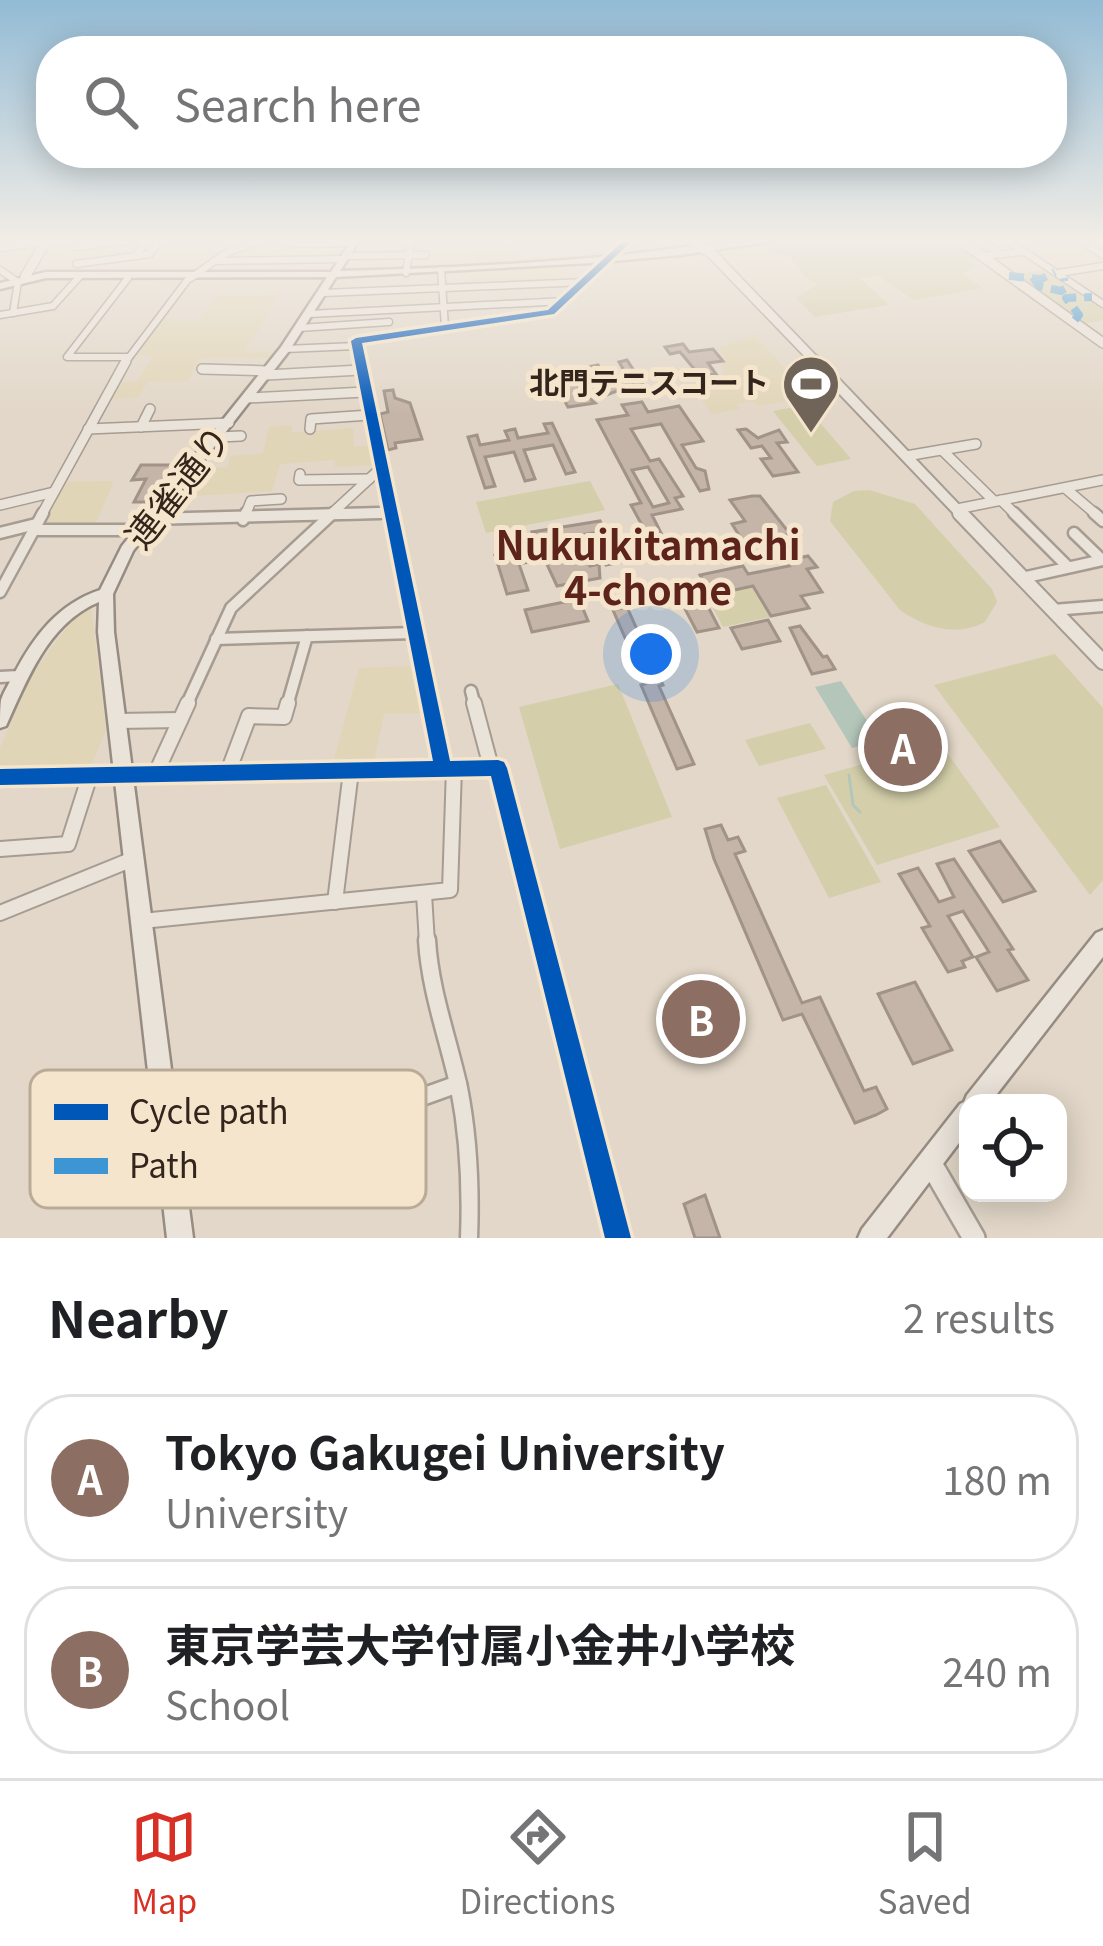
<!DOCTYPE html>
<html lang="en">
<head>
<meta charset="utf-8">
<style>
  :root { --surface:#fff; --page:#f6f6f6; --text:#202124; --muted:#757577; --line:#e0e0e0; --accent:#d93025 }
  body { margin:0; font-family:Georgia,"Noto Sans JP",serif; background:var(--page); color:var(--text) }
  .controls { position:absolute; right:36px; bottom:36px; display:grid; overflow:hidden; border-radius:24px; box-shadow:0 6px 30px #0003 }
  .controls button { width:108px; height:108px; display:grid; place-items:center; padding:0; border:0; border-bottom:3px solid var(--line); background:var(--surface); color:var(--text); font:60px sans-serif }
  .you { position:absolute; left:651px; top:654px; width:42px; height:42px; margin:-30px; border:9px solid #fff; border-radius:50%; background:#1a73e8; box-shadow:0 0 0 18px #1a73e833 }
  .badge { display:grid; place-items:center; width:78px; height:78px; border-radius:50%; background:var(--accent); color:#fff; font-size:39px; font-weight:700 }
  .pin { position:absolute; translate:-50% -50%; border:6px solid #fff; box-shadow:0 3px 12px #0006 }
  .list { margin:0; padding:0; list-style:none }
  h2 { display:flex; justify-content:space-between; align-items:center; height:156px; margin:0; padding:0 48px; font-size:51px }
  h2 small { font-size:39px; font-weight:400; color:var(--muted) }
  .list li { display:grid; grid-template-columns:78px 1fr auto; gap:36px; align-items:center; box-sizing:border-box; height:168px; margin:0 24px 24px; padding:0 24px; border:3px solid var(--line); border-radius:48px }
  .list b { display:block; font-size:45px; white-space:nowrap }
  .list p { margin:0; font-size:39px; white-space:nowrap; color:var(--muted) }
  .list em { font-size:39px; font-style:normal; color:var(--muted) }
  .icon { flex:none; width:66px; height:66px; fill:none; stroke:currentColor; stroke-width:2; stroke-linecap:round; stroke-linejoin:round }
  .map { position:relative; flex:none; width:1103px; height:1238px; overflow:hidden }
  .search { position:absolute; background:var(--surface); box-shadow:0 6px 30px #0003; left:36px; right:36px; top:36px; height:132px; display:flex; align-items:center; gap:30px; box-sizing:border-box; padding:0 42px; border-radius:48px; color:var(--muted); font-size:45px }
  .sheet { height:540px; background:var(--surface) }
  nav { display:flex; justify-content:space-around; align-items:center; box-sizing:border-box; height:168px; border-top:3px solid var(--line); background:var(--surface); font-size:33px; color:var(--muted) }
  nav a { display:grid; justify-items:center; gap:6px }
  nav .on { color:var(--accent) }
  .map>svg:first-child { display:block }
  .farmland { fill:#e1d5b8 }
  .green { fill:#d4cfaa }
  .water { fill:#b4c6b9 }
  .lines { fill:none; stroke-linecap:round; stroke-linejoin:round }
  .stream { stroke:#b4c6b9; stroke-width:3 }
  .building { fill:#c5b5a9; stroke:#a19388; stroke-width:3; fill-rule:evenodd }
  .minor-far4-casing { stroke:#a69c92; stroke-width:9 }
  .minor-far3-casing { stroke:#a69c92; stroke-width:12 }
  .minor-far2-casing { stroke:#a69c92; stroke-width:15 }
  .minor-far1-casing { stroke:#a69c92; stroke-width:18 }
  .minor-casing { stroke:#a69c92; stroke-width:21 }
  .tertiary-far3-casing { stroke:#a69c92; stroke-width:12 }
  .tertiary-far2-casing { stroke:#a69c92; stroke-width:14 }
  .tertiary-far1-casing { stroke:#a69c92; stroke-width:18 }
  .tertiary-casing { stroke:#a69c92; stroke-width:26 }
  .secondary-casing { stroke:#968c82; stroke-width:5 }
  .minor-far4 { stroke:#eae3da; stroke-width:6 }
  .minor-far3 { stroke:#eae3da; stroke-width:9 }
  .minor-far2 { stroke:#eae3da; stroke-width:10 }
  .minor-far1 { stroke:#eae3da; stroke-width:14 }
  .minor { stroke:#eae3da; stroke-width:16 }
  .tertiary-far3 { stroke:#eae3da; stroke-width:9 }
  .tertiary-far2 { stroke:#eae3da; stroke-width:10 }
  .tertiary-far1 { stroke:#eae3da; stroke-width:14 }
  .tertiary { stroke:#eae3da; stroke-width:21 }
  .secondary { fill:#eae3da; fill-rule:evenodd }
  .quiet { stroke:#3d95d4; stroke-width:8; stroke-dasharray:15 8; stroke-linecap:butt }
  .cycleway-casing { stroke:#f4e5cc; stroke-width:7 }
  .cycleway { fill:#0057b8; fill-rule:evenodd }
  .labels { text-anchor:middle; stroke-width:10; stroke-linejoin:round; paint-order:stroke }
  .far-poi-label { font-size:30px; font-weight:bold; fill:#33251b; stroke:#f4e5cc; text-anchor:end }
  .street-label { font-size:36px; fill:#33251b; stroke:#f4e5cc }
  .neighbourhood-label { font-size:39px; font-weight:bold; fill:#5e241c; stroke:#f4e5cc }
  .key { fill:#f4e5cc; stroke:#baab97; stroke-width:3 }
  .key-label { font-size:33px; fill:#33251b }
</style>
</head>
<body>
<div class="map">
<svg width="1103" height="1238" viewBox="0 0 1103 1238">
  <rect width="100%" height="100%" fill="#e2d7c8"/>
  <g class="farmland">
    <path d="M595,242L596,249L515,252L514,262L491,264L490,259L477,260L478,244Z"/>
    <path d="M565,264L560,281L475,285L472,271Z"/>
    <path d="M279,295L245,351L278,352L273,358H202L188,381L147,382L138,398L109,399L117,383L137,381L153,356L134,355L163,319L200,320L216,296Z"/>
    <path d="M755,335L811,397L758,406L753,401L737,404L740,409L712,414L693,388L713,383L723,374L722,364L727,362L716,348Z"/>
    <path d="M292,425V433L353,428L354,446H373L377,465L335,467V460L280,464L272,491L182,497L202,469L227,467L231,456L263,453L269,427Z"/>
    <path d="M114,481L94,528H38L62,482Z"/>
    <path d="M91,607L106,730L89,770L0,771V748L30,677L78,613Z"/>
    <path d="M416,666L426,713L384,714L373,766L332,767L359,668Z"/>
  </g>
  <g class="green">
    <path d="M800,241H956L976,259L970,260L975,266L963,274L983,288L914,300L878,276L860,278L889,305L815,317L796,298L818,284L809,281L790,257L761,247Z"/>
    <path d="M1049,270L1103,306V320L1082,324L1012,274Z"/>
    <path d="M805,405L851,459L817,466L773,411Z"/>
    <path d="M590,481L605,510L486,533L476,502Z"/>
    <path d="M869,490L915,504L992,589L997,602L985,622C956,637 926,628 900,610L830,521L833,502L854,491Z"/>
    <path d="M752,587L770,617L723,627L707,597Z"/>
    <path d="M1055,654L1103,708V880L1090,895L934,685Z"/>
    <path d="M618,684L672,817L560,849L519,707Z"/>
    <path d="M810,723L826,749L759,766L745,740Z"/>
    <path d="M940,743L1000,827L877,865L824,775Z"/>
    <path d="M826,785L881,882L829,898L777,798Z"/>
  </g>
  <path class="water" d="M841,681L880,741L852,748L815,687Z"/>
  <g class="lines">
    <path class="stream" d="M849,775L853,805L860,812"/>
  </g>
  <g class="building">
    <path d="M683,344L689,352L713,349L723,361L708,363L716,374L700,376L680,352L670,354L665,347Z"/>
    <path d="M627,360L646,389L636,391L633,385L604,396L587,367L598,365L607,381L628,377L619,362Z"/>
    <path d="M549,371L551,375L571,372L581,391L595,403L568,407L562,396L550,398L538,373Z"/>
    <path d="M393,390L395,398L410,403L422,439L395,443L396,448L388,450L380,414L388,412L384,391Z"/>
    <path d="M642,402L648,412L679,406L703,441L682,445L696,468L705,471L709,489L700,491L661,424L631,429L650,461L659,459L683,496L675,498L682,509L652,515L673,557L652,561L642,542L650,540L631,505L641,503L597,420L628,415L622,405ZM648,467L669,503L653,507L632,470Z"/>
    <path d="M552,423L575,472L566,474L553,445L524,450L535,479L525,481L514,452L485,457L495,486L485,488L468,437L477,435L480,445L509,440L505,431L515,429L518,438L548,433L544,424Z"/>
    <path d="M746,429L758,438L779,430L787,442L777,443L798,472L773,476L761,459L771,458L762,446L751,448L738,430Z"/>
    <path d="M141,465H181L152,502H134L146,479L132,480Z"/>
    <path d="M752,496H760L790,534L744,543L732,524L745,521L730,500Z"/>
    <path d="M600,521L621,562L606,565L593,533L577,536L590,566L599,564L600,578L557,586L532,532Z"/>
    <path d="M519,536L529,562L519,564L528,590L507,594L495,555L504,553L499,540Z"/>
    <path d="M808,556L817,567L807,569L822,592L801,596L809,608L771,616L753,586L711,595L700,575L743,566L748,574L789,566L785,561Z"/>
    <path d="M579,599L588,621L532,632L525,610Z"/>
    <path d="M704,599L719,628L697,632L682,603Z"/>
    <path d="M627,607L648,654L656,652L660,662L653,664L663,685L659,686L694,764L677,769L641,685L645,684L613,610Z"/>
    <path d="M768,620L780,641L742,649L731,628Z"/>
    <path d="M800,626L823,657L827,656L835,669L812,674L790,628Z"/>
    <path d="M721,825L728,840L738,837L745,851L735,854L802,1003L820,997L864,1091L876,1087L887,1109L876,1115L855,1123L802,1014L783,1020L714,859L705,829Z"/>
    <path d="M1000,841L1035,891L1003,902L969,851Z"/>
    <path d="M954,859L1013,949L1008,950L1028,980L997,991L976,957L989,952L963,911L948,916L973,957L962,961L965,967L948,972L922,928L930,926L899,874L918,868L939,902L954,897L937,864Z"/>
    <path d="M915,982L952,1050L913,1064L878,994Z"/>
    <path d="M705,1195L720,1238H695L684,1204Z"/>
  </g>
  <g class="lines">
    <defs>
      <g id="minor-far4">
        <path d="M982,241L1001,254"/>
        <path d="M1008,241L1103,304"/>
        <path d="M1081,241L1103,255"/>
        <path d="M291,244L354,243"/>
        <path d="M75,247L126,241"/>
        <path d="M0,248L57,241"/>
        <path d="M136,256L146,241"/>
        <path d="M345,256L426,255"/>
        <path d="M982,256L1024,252"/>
        <path d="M214,261L343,259"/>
        <path d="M76,264L150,254L160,241"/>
        <path d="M0,270L18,282L13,313"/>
        <path d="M441,270L445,327"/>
        <path d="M406,273L411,241"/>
        <path d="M1059,273L1103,266"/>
        <path d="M128,278L67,357H129"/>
        <path d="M191,278L224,254L258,241"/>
        <path d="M323,293L586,282"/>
        <path d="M309,314L565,301"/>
        <path d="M0,315L53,306L80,276"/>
        <path d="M299,328L389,322"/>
        <path d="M285,349L356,346"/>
        <path d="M124,364L189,278"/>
        <path d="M361,364L356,341L551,312L628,241"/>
      </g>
      <g id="minor-far3">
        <path d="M360,361L392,516"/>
        <path d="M202,369L269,371"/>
        <path d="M266,375L361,370"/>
        <path d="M248,398L365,392"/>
        <path d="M141,427L150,409"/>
        <path d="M88,429L229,423"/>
        <path d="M310,429L311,419L370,415"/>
        <path d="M218,437L241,436"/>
        <path d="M942,450L994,501"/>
        <path d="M906,456L976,444"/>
        <path d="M300,474L299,480L369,479"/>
        <path d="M1065,488L1098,516"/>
        <path d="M1001,500L1017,516"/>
        <path d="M0,505L54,492"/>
        <path d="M957,509L1103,480"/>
        <path d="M41,516L126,361"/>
        <path d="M245,516L251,501L281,499"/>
        <path d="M260,516L390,513"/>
        <path d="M329,516L381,468"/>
      </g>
      <g id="minor-far2">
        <path d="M391,513L430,706"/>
        <path d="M1014,513L1068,567"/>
        <path d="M1094,513L1103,521"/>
        <path d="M149,519L380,513"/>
        <path d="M243,520L246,513"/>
        <path d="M33,530H140"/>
        <path d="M0,533L36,524"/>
        <path d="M1074,533L1101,559"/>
        <path d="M1022,578L1103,560"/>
        <path d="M0,592L43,513"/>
        <path d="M1053,610L1103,606"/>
        <path d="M216,639L414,633"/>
        <path d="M0,677L19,676"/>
        <path d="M471,691L475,706"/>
        <path d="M186,706L231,608L333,513"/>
        <path d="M287,706L307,636"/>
      </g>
      <g id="minor-far1">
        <path d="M430,703L443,769"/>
        <path d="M474,703L491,767"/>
        <path d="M117,721L180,720"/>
        <path d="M228,772L249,716L284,717L288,703"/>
        <path d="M156,773L188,703"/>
        <path d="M0,777L498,768L543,943"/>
        <path d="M0,849L68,844L90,775"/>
        <path d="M424,894L427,943"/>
        <path d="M335,902L351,771"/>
        <path d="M0,913L133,859"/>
        <path d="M142,921L450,890L454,768"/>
      </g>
      <g id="minor">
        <path d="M427,940C430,991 448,1038 459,1088C469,1139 471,1186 469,1238"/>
        <path d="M542,940L618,1238"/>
        <path d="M174,1186L458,1084"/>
      </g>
      <g id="tertiary-far3">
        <path d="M692,241L712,254L818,364"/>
        <path d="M961,241L1103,343"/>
        <path d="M25,277L46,241"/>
      </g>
      <path id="tertiary-far2" d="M815,361L963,516"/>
      <path id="tertiary-far1" d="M960,513L1103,662"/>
      <path id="tertiary" d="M930,1162L974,1238"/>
      <g id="secondary">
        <path d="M351,241H359L340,271C423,269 506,265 590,258C651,253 713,241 774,241L680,255L590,263L336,277L289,351L133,551L113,594L114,632L193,1238H167L98,632L99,602C48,623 27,680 6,726L0,728C0,719 0,708 1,700C4,691 10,682 14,674C34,636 58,604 100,590L122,546L281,347L327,277L46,278L0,289V283L46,272H331Z"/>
        <path d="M1103,930V957L990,1103H968V1131L887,1238H858L862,1229L960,1104L964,1102L967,1095L1096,933Z"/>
      </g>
    </defs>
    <use href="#minor-far4" class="minor-far4-casing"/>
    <use href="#minor-far3" class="minor-far3-casing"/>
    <use href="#minor-far2" class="minor-far2-casing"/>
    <use href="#minor-far1" class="minor-far1-casing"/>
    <use href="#minor" class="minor-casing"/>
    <use href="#tertiary-far3" class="tertiary-far3-casing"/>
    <use href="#tertiary-far2" class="tertiary-far2-casing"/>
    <use href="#tertiary-far1" class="tertiary-far1-casing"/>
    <use href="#tertiary" class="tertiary-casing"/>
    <use href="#secondary" class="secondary-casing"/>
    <use href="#minor-far4" class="minor-far4"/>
    <use href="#minor-far3" class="minor-far3"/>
    <use href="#minor-far2" class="minor-far2"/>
    <use href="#minor-far1" class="minor-far1"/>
    <use href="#minor" class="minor"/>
    <use href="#tertiary-far3" class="tertiary-far3"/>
    <use href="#tertiary-far2" class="tertiary-far2"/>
    <use href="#tertiary-far1" class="tertiary-far1"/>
    <use href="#tertiary" class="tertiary"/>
    <use href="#secondary" class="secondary"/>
    <g class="quiet">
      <path d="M1009,276L1041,279L1055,272"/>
      <path d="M1033,277L1039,286L1061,291L1066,288L1064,278"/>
      <path d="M1075,320L1079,315L1066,298L1092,297"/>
    </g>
    <defs>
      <path id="cycleway" d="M623,241H632L554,314L362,343L450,761L498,760L504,762L507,768L631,1238H605L491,776L0,785V769L433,761L351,341L356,338L548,310Z"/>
    </defs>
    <use href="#cycleway" class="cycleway-casing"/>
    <use href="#cycleway" class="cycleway"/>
  </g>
  <linearGradient id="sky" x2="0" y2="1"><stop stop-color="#93bbd5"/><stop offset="0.58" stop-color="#f2ede6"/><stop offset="1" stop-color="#f2ede6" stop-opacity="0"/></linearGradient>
  <rect width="1103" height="415" fill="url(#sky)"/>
  <defs>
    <symbol id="stadium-pin" viewBox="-11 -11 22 30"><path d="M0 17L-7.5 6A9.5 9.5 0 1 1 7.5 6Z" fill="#706358" stroke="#f4e5cc"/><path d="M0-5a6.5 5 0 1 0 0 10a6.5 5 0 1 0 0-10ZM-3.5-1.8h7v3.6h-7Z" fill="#fff"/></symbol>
  </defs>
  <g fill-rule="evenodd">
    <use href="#stadium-pin" x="778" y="351" width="66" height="90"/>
  </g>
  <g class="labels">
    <g class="far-poi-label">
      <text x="769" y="394">北門テニスコート</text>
    </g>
    <g class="street-label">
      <text transform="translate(178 487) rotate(-52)" y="13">連雀通り</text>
    </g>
    <g class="neighbourhood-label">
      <text x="648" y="560">Nukuikitamachi<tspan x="648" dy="45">4-chome</tspan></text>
    </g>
  </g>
  <rect x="30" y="1070" width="396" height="138" rx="18" class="key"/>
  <rect x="54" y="1104" width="54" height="16" fill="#0057b8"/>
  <rect x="54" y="1158" width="54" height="16" fill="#3d95d4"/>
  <g class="key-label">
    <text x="129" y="1124">Cycle path</text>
    <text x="129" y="1178">Path</text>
  </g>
</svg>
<div class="controls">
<button><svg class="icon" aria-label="locate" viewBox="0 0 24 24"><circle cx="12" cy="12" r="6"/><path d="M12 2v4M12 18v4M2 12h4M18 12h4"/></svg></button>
</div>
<div class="you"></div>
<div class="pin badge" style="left:903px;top:747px;background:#8d6e63">A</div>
<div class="pin badge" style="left:701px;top:1019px;background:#8d6e63">B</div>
<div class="search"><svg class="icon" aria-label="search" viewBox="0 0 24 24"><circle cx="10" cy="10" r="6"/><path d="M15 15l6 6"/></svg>Search here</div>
</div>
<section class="sheet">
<h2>Nearby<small>2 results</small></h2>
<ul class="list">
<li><span class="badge" style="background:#8d6e63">A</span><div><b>Tokyo Gakugei University</b><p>University</p></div><em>180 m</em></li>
<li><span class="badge" style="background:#8d6e63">B</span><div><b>東京学芸大学付属小金井小学校</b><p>School</p></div><em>240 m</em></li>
</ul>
</section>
<nav>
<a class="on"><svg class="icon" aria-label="map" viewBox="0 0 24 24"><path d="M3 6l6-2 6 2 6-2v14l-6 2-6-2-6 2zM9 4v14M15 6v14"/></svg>Map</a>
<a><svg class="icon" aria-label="directions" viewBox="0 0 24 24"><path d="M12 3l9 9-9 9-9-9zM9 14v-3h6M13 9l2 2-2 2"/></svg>Directions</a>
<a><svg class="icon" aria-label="saved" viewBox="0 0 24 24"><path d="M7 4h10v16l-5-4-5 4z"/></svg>Saved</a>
</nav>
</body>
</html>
